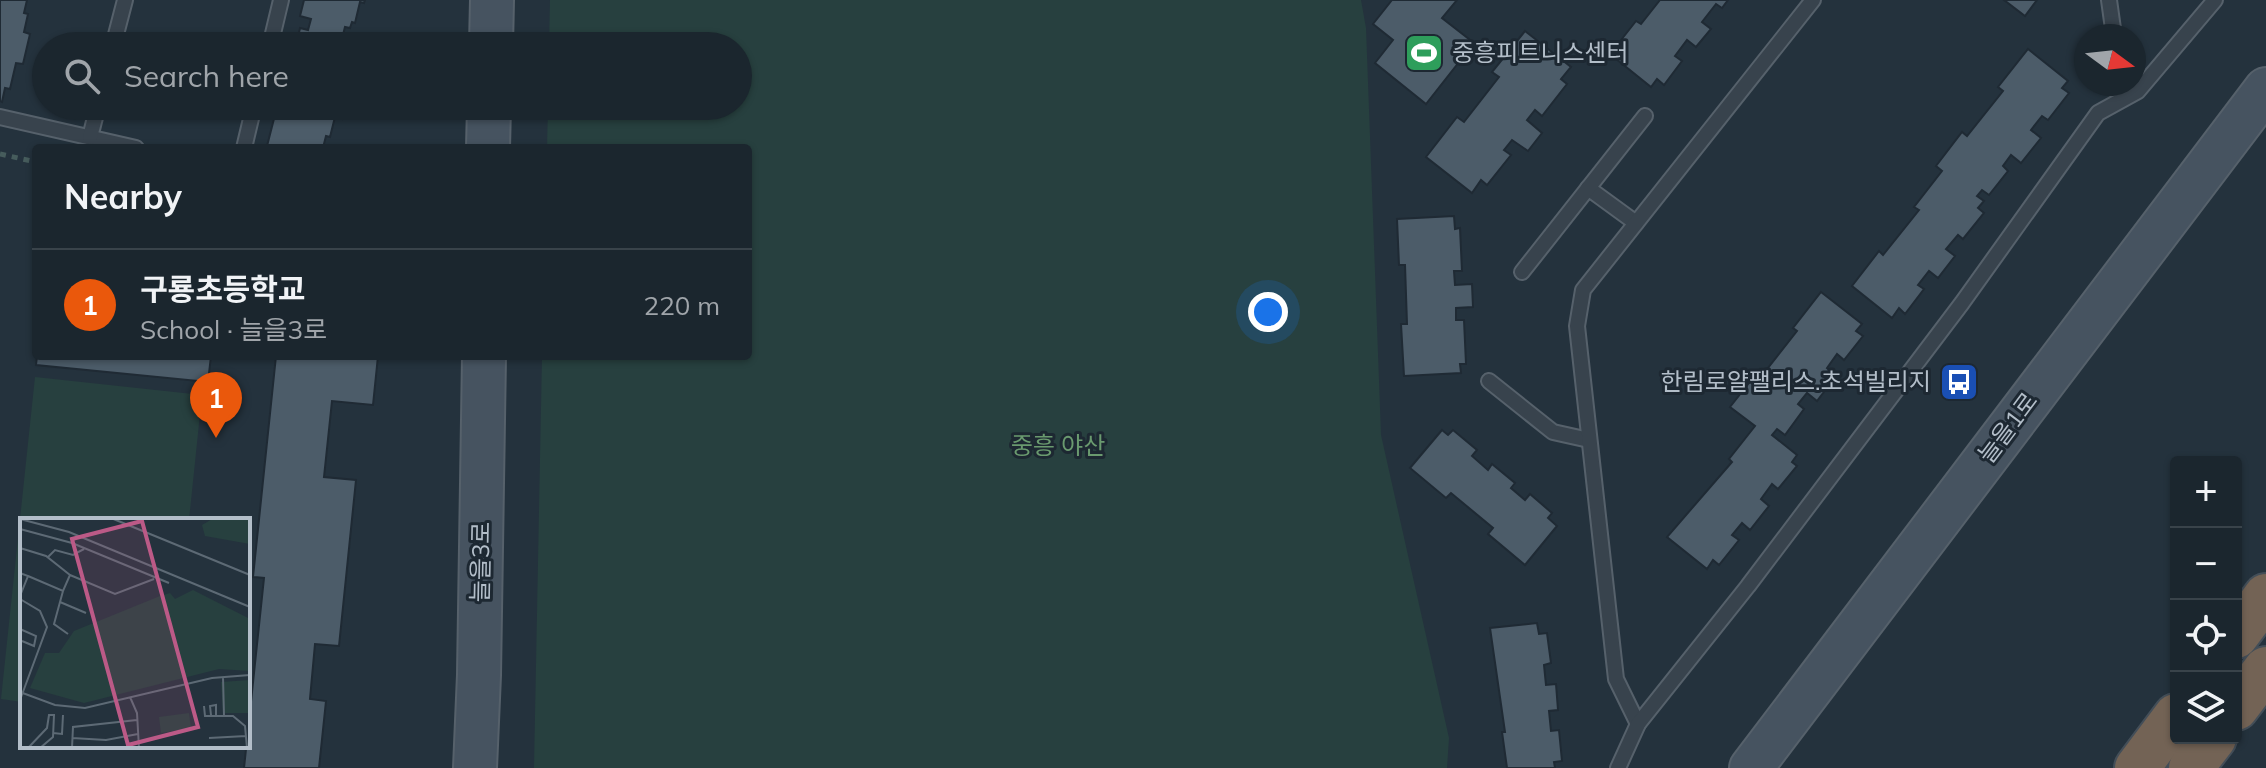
<!DOCTYPE html>
<html lang="en">
<head>
<meta charset="utf-8">
<style>
  :root { --surface:#1b262e; --page:#28323a; --text:#f1f3f6; --muted:#a0a5aa; --line:#39434a; --accent:#ea580c }
  body { margin:0; font-family:Mulish,"Noto Sans KR",sans-serif; background:var(--page); color:var(--text) }
  .controls { position:absolute; right:24px; bottom:24px; display:grid; overflow:hidden; border-radius:8px; box-shadow:0 2px 6px #0004 }
  .controls button { width:72px; height:72px; display:grid; place-items:center; padding:0; border:0; border-bottom:2px solid var(--line); background:var(--surface); color:var(--text); font:40px sans-serif }
  .compass { position:absolute; left:2074px; top:24px; width:72px; height:72px; border-radius:50%; background:var(--surface); box-shadow:0 2px 6px #0004; rotate:105deg }
  .you { position:absolute; left:1268px; top:312px; width:28px; height:28px; margin:-20px; border:6px solid #fff; border-radius:50%; background:#1a73e8; box-shadow:0 0 0 12px #1a73e833 }
  .badge { display:grid; place-items:center; width:52px; height:52px; border-radius:50%; background:var(--accent); color:#fff; font-size:26px; font-weight:700 }
  .pin { position:absolute; translate:-50% -66px; filter:drop-shadow(0 2px 4px #0008) }
  .pin::after { content:''; position:absolute; top:42px; width:28px; height:24px; background:inherit; clip-path:polygon(0 0,100% 0,50% 100%) }
  .list { margin:0; padding:0; list-style:none }
  h2 { display:flex; justify-content:space-between; align-items:center; height:104px; margin:0; padding:0 32px; font-size:34px }
  h2 small { font-size:26px; font-weight:400; color:var(--muted) }
  .list li { display:grid; grid-template-columns:52px 1fr auto; gap:24px; align-items:center; box-sizing:border-box; height:112px; padding:0 32px; border-top:2px solid var(--line) }
  .list b { display:block; font-size:30px; white-space:nowrap }
  .list p { margin:0; font-size:26px; white-space:nowrap; color:var(--muted) }
  .list em { font-size:26px; font-style:normal; color:var(--muted) }
  .icon { flex:none; width:44px; height:44px; fill:none; stroke:currentColor; stroke-width:2; stroke-linecap:round; stroke-linejoin:round }
  .map { position:relative; flex:none; width:2266px; height:768px; overflow:hidden }
  .search { position:absolute; background:var(--surface); box-shadow:0 2px 6px #0004; left:32px; top:32px; width:720px; height:88px; display:flex; align-items:center; gap:20px; box-sizing:border-box; padding:0 28px; border-radius:44px; color:var(--muted); font-size:30px }
  .panel { position:absolute; background:var(--surface); box-shadow:0 2px 6px #0004; left:32px; top:144px; width:720px; height:216px; border-radius:8px }
  .map>svg:first-child { display:block }
  .green { fill:#27403f }
  .building { fill:#4c5c69; stroke:#1f2a34; stroke-width:2 }
  .lines { fill:none; stroke-linecap:round; stroke-linejoin:round }
  .lane-casing { stroke:#56616b; stroke-width:18 }
  .secondary-casing { stroke:#56616b; stroke-width:46 }
  .highway-casing { stroke:#434e58; stroke-width:48 }
  .path { stroke:#465c5c; stroke-width:5; stroke-dasharray:6 6; stroke-linecap:butt }
  .lane { stroke:#38434d; stroke-width:14 }
  .secondary { stroke:#465360; stroke-width:42 }
  .highway { stroke:#736355; stroke-width:44 }
  .labels { text-anchor:middle; stroke-width:6; stroke-linejoin:round; paint-order:stroke }
  .poi-label { font-size:24px; fill:#b3bec9; stroke:#1d2832; text-anchor:start }
  .street-label { font-size:24px; fill:#b3bec9; stroke:#1d2832 }
  .park-label { font-size:24px; fill:#6a9a6f; stroke:#1d2832 }
  .inset-road { fill:none; stroke:#5d6a75; stroke-width:2 }
  .view { fill:#bc5a87; fill-opacity:0.15; stroke:#bc5a87; stroke-width:4 }
  .inset-edge { fill:none; stroke:#b3bec9; stroke-width:4 }
</style>
</head>
<body>
<div class="map">
<svg width="2266" height="768" viewBox="0 0 2266 768">
  <rect width="100%" height="100%" fill="#24323d"/>
  <g class="green">
    <path d="M550,0H1361L1366,28L1381,435L1449,738L1447,768H534L542,356H748V148H547L548,106H738V46H549Z"/>
    <path d="M35,377L202,395L189,520H22V702L1,699Z"/>
  </g>
  <g class="building">
    <path d="M0,0H27L24,13L28,14L24,32L30,34L23,64L16,63L10,89L5,88L2,102L0,101Z"/>
    <path d="M304,0H365L364,3L360,2L355,23L352,22L350,28L345,27L341,43L349,46H296L300,28L308,30L311,19L300,16Z"/>
    <path d="M1392,0H1457L1442,18L1474,43L1426,104L1375,63L1393,40L1373,24Z"/>
    <path d="M1660,0H1728L1722,8L1716,4L1702,22L1711,29L1696,47L1687,40L1675,56L1682,61L1664,85L1657,79L1651,87L1610,54L1636,21L1641,24Z"/>
    <path d="M2004,0H2037L2025,16Z"/>
    <path d="M1525,31L1571,67L1561,79L1567,84L1542,116L1535,110L1527,120L1542,133L1528,151L1512,140L1504,150L1511,155L1487,185L1481,180L1472,193L1426,157L1457,117L1464,122L1499,77L1492,72Z"/>
    <path d="M2028,49L2068,81L2062,88L2069,93L2048,120L2042,116L2031,130L2041,138L2021,163L2011,155L2003,166L2008,171L1989,195L1982,190L1977,196L1984,201L1978,208L1984,213L1963,239L1958,235L1946,249L1955,256L1938,278L1929,271L1918,285L1924,289L1905,314L1899,308L1892,318L1852,286L1879,251L1883,255L1919,210L1914,207L1942,171L1936,166L1962,132L1967,136L2003,91L1998,87Z"/>
    <path d="M345,106L342,119L335,117L330,137L326,136L323,148L267,146L277,107Z"/>
    <path d="M1454,216L1455,229L1460,228L1462,271H1454L1455,285L1472,284L1473,307L1456,308V320H1464L1466,364H1460L1461,373L1404,376L1401,324H1407L1405,265H1399L1397,219Z"/>
    <path d="M1821,292L1862,324L1856,331L1863,336L1844,360L1837,354L1827,368L1836,376L1817,401L1807,393L1798,404L1804,409L1785,435L1777,429L1772,435L1797,455L1792,462L1797,466L1778,489L1772,484L1761,499L1769,506L1750,530L1742,523L1732,535L1739,540L1719,565L1713,560L1707,569L1667,537L1732,462L1729,459L1755,426L1730,407L1760,369L1764,373L1797,331L1793,328Z"/>
    <path d="M37,356H211L208,382L36,365Z"/>
    <path d="M276,356H378L373,405L332,401L324,477L356,480L339,646L315,644L310,699L326,701L319,768H244L264,578L253,577Z"/>
    <path d="M1442,430L1448,435L1453,430L1477,450L1472,456L1488,470L1492,464L1515,483L1511,488L1525,500L1530,494L1552,513L1548,518L1557,526L1525,565L1488,534L1493,528L1451,493L1446,498L1410,468Z"/>
    <path d="M1537,623L1539,634L1547,633L1551,663L1544,665L1546,685L1556,684L1558,710L1549,711L1551,731L1559,730L1562,761L1554,762L1555,768H1507L1502,732H1505L1490,628Z"/>
  </g>
  <g class="lines">
    <defs>
      <g id="lane">
        <path d="M2109,0L2114,36"/>
        <path d="M113,46L125,0"/>
        <path d="M270,46L281,0"/>
        <path d="M0,117L136,148"/>
        <path d="M90,137L98,106"/>
        <path d="M244,148L254,106"/>
        <path d="M1588,188L1636,223"/>
        <path d="M1522,272L1645,116"/>
        <path d="M1489,381L1553,432L1589,440"/>
        <path d="M1638,724L1616,679L1577,326L1583,290L1813,0"/>
        <path d="M1618,768L1638,724L1748,586L1962,303L2098,113L2138,91L2215,0"/>
      </g>
      <g id="secondary">
        <path d="M491,46L492,0"/>
        <path d="M488,148L489,106"/>
        <path d="M475,768L479,675L484,356"/>
        <path d="M1751,768L2266,89"/>
      </g>
      <g id="highway">
        <path d="M2236,636L2266,596"/>
        <path d="M2236,708L2266,669"/>
        <path d="M2137,768L2176,716"/>
        <path d="M2191,768L2214,738"/>
      </g>
    </defs>
    <use href="#lane" class="lane-casing"/>
    <use href="#secondary" class="secondary-casing"/>
    <use href="#highway" class="highway-casing"/>
    <path class="path" d="M0,154L36,162"/>
    <use href="#lane" class="lane"/>
    <use href="#secondary" class="secondary"/>
    <use href="#highway" class="highway"/>
  </g>
  <defs>
    <symbol id="stadium-square" viewBox="-11 -11 22 22"><rect x="-9" y="-9" width="18" height="18" rx="4" fill="#2e9e5b" stroke="#1d2832"/><path d="M0-5a6.5 5 0 1 0 0 10a6.5 5 0 1 0 0-10ZM-3.5-1.8h7v3.6h-7Z" fill="#fff"/></symbol>
    <symbol id="bus-square" viewBox="-11 -11 22 22"><rect x="-9" y="-9" width="18" height="18" rx="4" fill="#1a4fb4" stroke="#1d2832"/><path d="M-5-6H5V4H4V6H2V4H-2V6H-4V4H-5ZM-3.5-4V0h7V-4ZM-3.5 1.2v1.5H-2V1.2ZM2 1.2v1.5H3.5V1.2Z" fill="#fff"/></symbol>
  </defs>
  <g fill-rule="evenodd">
    <use href="#stadium-square" x="1402" y="31" width="44" height="44"/>
    <use href="#bus-square" x="1937" y="360" width="44" height="44"/>
  </g>
  <g class="labels">
    <g class="poi-label">
      <text x="1452" y="61">중흥피트니스센터</text>
      <text x="1931" y="390" text-anchor="end">한림로얄팰리스.초석빌리지</text>
    </g>
    <g class="street-label">
      <text transform="translate(2008 428) rotate(-53)" y="8">늘을1로</text>
      <text transform="translate(481 562) rotate(-89)" y="8">늘을3로</text>
    </g>
    <g class="park-label">
      <text x="1058" y="454">중흥 야산</text>
    </g>
  </g>
  <g transform="translate(20 518)">
    <rect width="230" height="230" fill="#24323d"/>
    <path d="M194,0H230V26L185,18L182,7ZM173,72L230,101V153L199,151L64,185L10,170L25,135H39L54,113L140,78L150,75L155,81ZM230,162V195H203L201,164ZM169,195L171,210L141,215L139,199Z" fill="#27403f"/>
    <path class="inset-road" d="M91,0L230,57M0,1L49,14L230,89M0,11L52,25L149,65M0,30L26,38L50,57L43,73L8,58M28,39L35,32L53,37L64,31M0,55L8,58L0,78M50,57L95,76L134,61M43,73L34,106L48,116M0,81L20,93L27,109L0,182M40,84L66,95M0,111L16,118L14,128L2,123M203,159L204,198M0,174L35,187L65,190L192,160L230,157M110,179L117,195L119,230M184,188L185,198H213L225,208L227,230M191,197L190,188L196,187V198M33,215L42,216L43,197M52,220L86,222L118,216M189,220L226,218M8,230L27,210L29,197H34L33,219L20,230M52,230L53,209L117,202"/>
    <path class="view" d="M122,3L178,209L108,227L52,21Z"/>
    <rect width="230" height="230" class="inset-edge"/>
  </g>
</svg>
<div class="controls">
<button>+</button>
<button>−</button>
<button><svg class="icon" aria-label="locate" viewBox="0 0 24 24"><circle cx="12" cy="12" r="6"/><path d="M12 2v4M12 18v4M2 12h4M18 12h4"/></svg></button>
<button><svg class="icon" aria-label="layers" viewBox="0 0 24 24"><path d="M12 4l9 5-9 5-9-5zM3 14l9 5 9-5"/></svg></button>
</div>
<svg class="compass" viewBox="-18 -18 36 36"><path d="M0-13l5 13h-10z" fill="#e53935"/><path d="M0 13l5-13h-10z" fill="#a0a5aa"/></svg>
<div class="you"></div>
<div class="pin badge" style="left:216px;top:438px">1</div>
<div class="search"><svg class="icon" aria-label="search" viewBox="0 0 24 24"><circle cx="10" cy="10" r="6"/><path d="M15 15l6 6"/></svg>Search here</div>
<section class="panel">
<h2>Nearby<small></small></h2>
<ul class="list">
<li><span class="badge">1</span><div><b>구룡초등학교</b><p>School · 늘을3로</p></div><em>220 m</em></li>
</ul>
</section>
</div>
</body>
</html>
